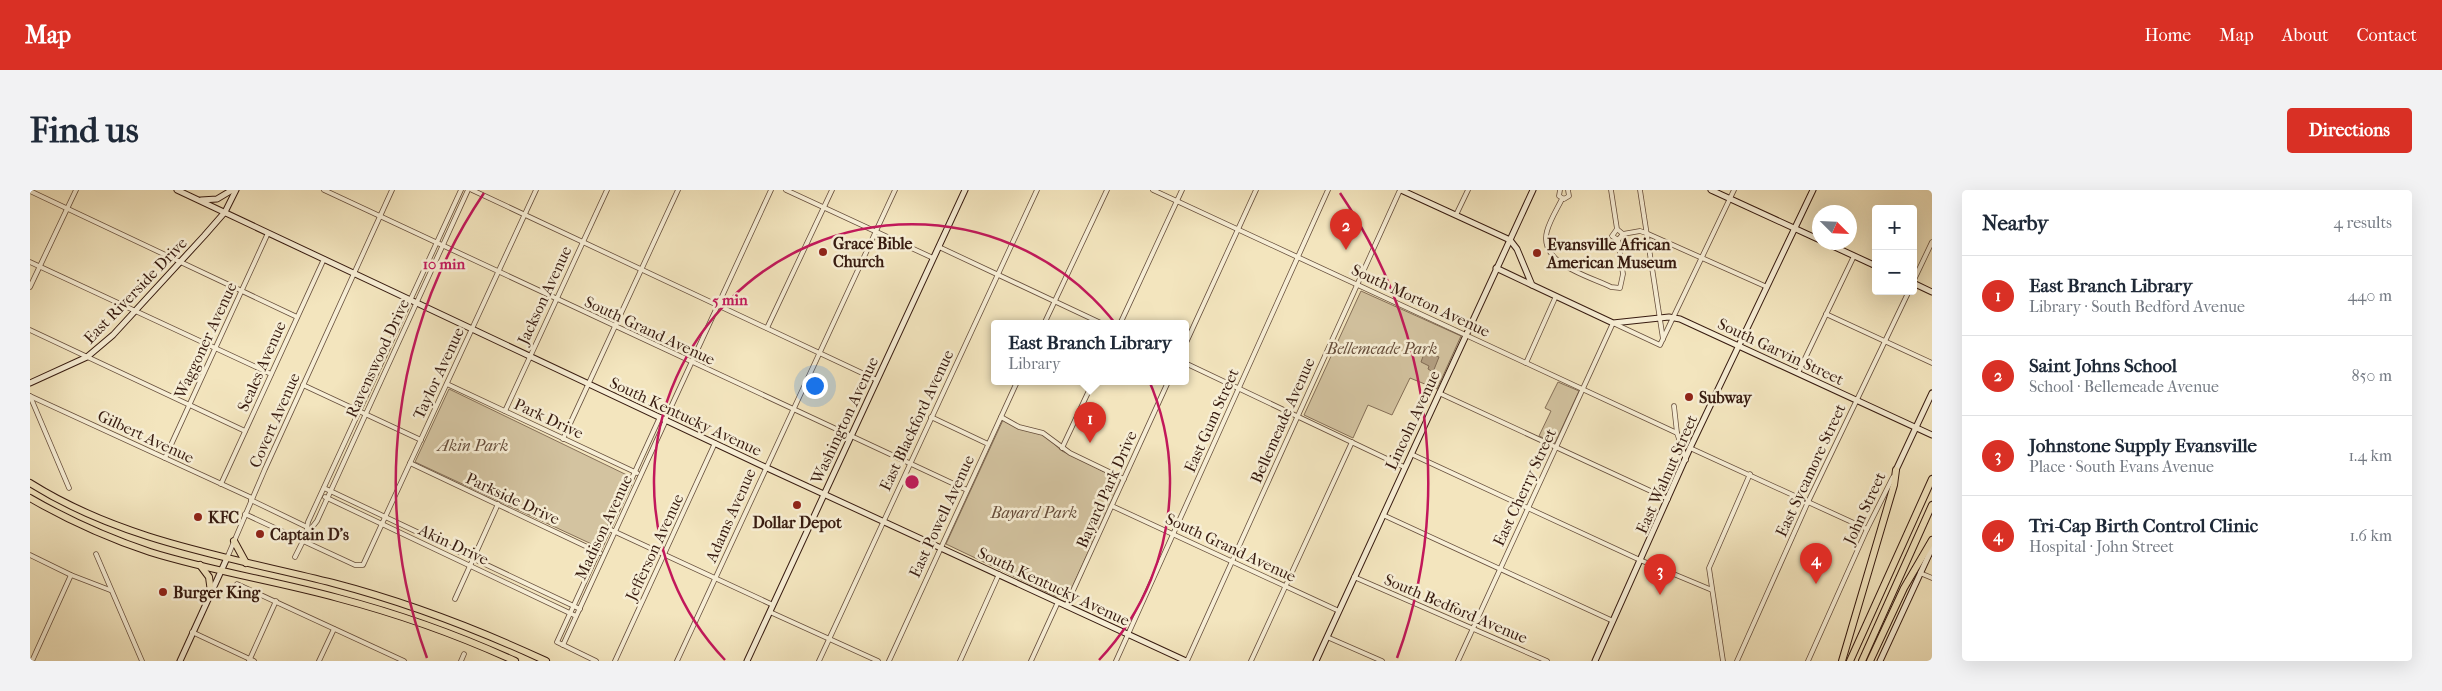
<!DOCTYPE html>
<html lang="en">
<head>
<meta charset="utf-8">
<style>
  :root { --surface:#fff; --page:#f2f2f3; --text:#1f2937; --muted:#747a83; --line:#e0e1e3; --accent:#d93025 }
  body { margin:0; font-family:"IM FELL French Canon",serif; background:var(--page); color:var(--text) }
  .controls { position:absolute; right:15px; top:15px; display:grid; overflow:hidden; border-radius:5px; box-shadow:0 5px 20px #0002 }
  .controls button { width:45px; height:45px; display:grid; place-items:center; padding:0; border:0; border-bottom:1px solid var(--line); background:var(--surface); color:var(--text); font:25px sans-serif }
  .compass { position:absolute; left:1782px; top:15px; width:45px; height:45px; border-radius:50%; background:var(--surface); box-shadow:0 5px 20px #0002; rotate:114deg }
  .you { position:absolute; left:784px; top:195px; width:18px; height:18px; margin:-12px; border:4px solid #fff; border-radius:50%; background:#1a73e8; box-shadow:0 0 0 8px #1a73e833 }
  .badge { display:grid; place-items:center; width:32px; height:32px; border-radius:50%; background:var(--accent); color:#fff; font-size:16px; font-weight:700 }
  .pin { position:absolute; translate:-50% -41px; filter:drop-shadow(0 1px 2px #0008) }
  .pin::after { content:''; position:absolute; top:26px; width:18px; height:15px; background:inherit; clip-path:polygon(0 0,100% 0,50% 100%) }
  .popup { position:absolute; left:961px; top:130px; width:198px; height:65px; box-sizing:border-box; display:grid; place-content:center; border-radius:5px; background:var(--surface); filter:drop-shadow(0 1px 4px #0005); font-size:16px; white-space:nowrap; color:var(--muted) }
  .popup b { font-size:19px; color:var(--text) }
  .popup::after { content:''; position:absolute; left:50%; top:100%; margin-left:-10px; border:10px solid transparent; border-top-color:var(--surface) }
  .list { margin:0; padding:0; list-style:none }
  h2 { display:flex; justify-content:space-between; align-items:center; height:65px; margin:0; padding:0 20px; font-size:21px }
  h2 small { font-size:16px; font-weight:400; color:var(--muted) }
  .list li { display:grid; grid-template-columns:32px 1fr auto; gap:15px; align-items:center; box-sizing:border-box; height:80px; padding:0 20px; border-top:1px solid var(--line) }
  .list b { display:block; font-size:19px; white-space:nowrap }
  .list p { margin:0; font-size:16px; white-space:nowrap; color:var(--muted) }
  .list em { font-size:16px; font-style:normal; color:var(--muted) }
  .map { position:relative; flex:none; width:1902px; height:471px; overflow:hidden; border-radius:5px }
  header { display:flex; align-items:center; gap:30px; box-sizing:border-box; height:70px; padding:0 25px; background:var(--accent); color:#fff }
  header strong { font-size:24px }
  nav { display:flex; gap:28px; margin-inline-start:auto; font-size:18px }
  .intro { display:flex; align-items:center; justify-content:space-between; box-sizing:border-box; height:120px; padding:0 30px }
  h1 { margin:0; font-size:35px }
  .button { padding:12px 22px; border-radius:5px; background:var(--accent); color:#fff; font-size:18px; font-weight:700 }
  main { display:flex; gap:30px; padding:0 30px }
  aside { flex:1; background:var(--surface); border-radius:5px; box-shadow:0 5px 20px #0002 }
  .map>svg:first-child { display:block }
  .green { fill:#d3c3a0; stroke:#856f58 }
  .water { fill:#b3a083; stroke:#816b55 }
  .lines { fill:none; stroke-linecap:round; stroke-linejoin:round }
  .street-casing { stroke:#664e3c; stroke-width:5.5 }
  .secondary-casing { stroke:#371b10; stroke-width:7 }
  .highway-casing { stroke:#371b10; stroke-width:8 }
  .street { stroke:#f7eed5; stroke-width:4 }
  .secondary { stroke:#f7eed5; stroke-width:5 }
  .highway { stroke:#f3e5be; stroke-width:6 }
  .ring { fill:none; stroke:#c2185b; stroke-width:2.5 }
  .poi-dot { fill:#8f2418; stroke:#f7eed5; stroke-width:2 }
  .labels { text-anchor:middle; stroke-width:5; stroke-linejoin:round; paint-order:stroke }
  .poi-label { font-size:16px; font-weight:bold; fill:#371b10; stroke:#f7eed5; text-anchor:start }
  .street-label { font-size:16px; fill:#371b10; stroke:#f7eed5 }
  .park-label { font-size:16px; font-style:italic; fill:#664d3b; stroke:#f7eed5 }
  .centre { fill:#c2185b; stroke:#f7eed5; stroke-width:2.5 }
  .ring-label { font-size:15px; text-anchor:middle; font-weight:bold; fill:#c2185b; stroke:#f7eed5; stroke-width:5; stroke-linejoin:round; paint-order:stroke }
</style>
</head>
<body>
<header>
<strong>Map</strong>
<nav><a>Home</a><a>Map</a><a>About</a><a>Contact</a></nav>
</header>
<div class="intro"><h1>Find us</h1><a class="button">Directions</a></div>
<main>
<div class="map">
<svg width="1902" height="471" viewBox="0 0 1902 471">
  <rect width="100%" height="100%" fill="#f3e5be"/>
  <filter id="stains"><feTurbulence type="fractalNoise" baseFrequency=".004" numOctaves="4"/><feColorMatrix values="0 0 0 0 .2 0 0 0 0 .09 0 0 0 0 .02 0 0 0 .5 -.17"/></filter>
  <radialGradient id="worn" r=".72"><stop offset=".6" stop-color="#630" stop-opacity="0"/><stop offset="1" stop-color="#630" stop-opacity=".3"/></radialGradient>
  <g class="green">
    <path d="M1331,101L1431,146L1407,199L1380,188L1362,225L1338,215L1323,248L1274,225Z"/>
    <path d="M1528,192L1549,201L1525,253L1509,246L1521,221L1515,218Z"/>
    <path d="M419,199L601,287L568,357L385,272Z"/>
    <path d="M973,230L1014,245L1032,261L1091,290L1041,400L1027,407L916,354Z"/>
  </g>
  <path class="water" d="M1395,161L1409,167L1403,182L1398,179L1399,176L1391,172Z"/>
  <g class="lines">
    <defs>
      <g id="street">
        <path d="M294,0L937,300"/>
        <path d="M442,0L847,190"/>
        <path d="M756,0L903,68"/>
        <path d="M1123,0L1647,243"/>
        <path d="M1530,0L1529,6L1534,9L1539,6L1538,0"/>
        <path d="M1581,0L1587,39L1582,46L1588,50L1593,44L1587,39"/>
        <path d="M1610,0L1633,149"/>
        <path d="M0,1L267,127"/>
        <path d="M1532,9C1527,19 1520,30 1517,41C1508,74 1559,86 1581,97L1590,98L1593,84L1588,50"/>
        <path d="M1426,25L1438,0"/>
        <path d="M1593,44L1610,41L1616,43L1737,97"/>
        <path d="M909,57L1073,134"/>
        <path d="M0,72L241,184"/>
        <path d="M1883,92L1902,52"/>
        <path d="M0,97L46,0"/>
        <path d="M1796,124L1902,173"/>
        <path d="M1014,134L1077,0"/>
        <path d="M1090,134L1152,0"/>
        <path d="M737,138L802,0"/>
        <path d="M0,140L215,241"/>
        <path d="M1155,155L1226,0"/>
        <path d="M1155,173L1374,277"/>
        <path d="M1496,173L1526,106"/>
        <path d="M1768,183L1824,66"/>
        <path d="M417,194L607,283"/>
        <path d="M273,195L391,250"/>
        <path d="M1409,203L1638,309"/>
        <path d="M0,206L222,308"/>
        <path d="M0,206L39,298"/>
        <path d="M1644,216L1647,243L1656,270"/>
        <path d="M475,221L577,0"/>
        <path d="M901,227L958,254"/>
        <path d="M971,227L989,237L1013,243L1040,263L1094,289"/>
        <path d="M635,230L741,0"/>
        <path d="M533,249L648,0"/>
        <path d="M1032,258L1063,192"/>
        <path d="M1660,258L1837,339"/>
        <path d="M1381,264L1610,370L1682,400"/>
        <path d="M135,268L238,43"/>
        <path d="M380,273L570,363"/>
        <path d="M191,294L294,69"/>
        <path d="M294,298L550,419"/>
        <path d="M295,307L546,426"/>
        <path d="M221,310L277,337"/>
        <path d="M1082,316L1309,421"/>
        <path d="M215,324L325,375H333L506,0"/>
        <path d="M1353,325L1583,431"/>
        <path d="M579,339L743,415"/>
        <path d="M276,345L287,331L438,0"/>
        <path d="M66,364L112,471"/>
        <path d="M0,365L41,385L80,400"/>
        <path d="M265,367L276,345L278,332L431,0"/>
        <path d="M197,368L235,279L362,0"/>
        <path d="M1890,383L1902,388"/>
        <path d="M1324,387L1517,471"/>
        <path d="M207,394L374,471"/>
        <path d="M425,409L468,314"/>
        <path d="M1036,416L1138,192"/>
        <path d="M740,422L848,471"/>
        <path d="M162,442L224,471"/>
        <path d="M1297,447L1352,471"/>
        <path d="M533,455L636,230"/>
        <path d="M2,471L41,385"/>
        <path d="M219,471L246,411"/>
        <path d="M289,471L304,439"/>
        <path d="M431,471L434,464"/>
        <path d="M566,471L527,452L630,227"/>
        <path d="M585,471L685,253"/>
        <path d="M647,471L865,0"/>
        <path d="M789,471L1007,0"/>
        <path d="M859,471L987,192"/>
        <path d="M930,471L969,384"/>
        <path d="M1001,471L1028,412"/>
        <path d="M1086,471L1298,0"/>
        <path d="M1157,471L1370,0"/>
        <path d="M1221,471L1322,252"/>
        <path d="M1428,471L1583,133L1630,155L1704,0"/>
        <path d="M1693,471L1679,378L1720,284"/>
        <path d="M1707,471L1778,312L1879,101"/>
        <path d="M1778,471L1837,339L1863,287"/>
      </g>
      <g id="secondary">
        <path d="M147,0L735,277L1156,471"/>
        <path d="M1371,0L1480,50L1487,59L1502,95L1583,133L1639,127L1650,129L1902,245"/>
        <path d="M1681,0L1790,50"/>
        <path d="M171,10L187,9L202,0"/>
        <path d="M1794,52L1846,76"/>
        <path d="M1466,78L1502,95"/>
        <path d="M1883,93L1902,102"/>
        <path d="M0,193L57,167L83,145L174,46L195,22L206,0"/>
        <path d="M1866,280L1902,203"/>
        <path d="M150,471L197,368"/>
        <path d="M717,471L935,0"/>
        <path d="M1286,471L1503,0"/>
        <path d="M1565,471L1660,258L1783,0"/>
        <path d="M1850,471L1902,358"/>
      </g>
      <g id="highway">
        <path d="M0,293C92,351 199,367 303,393C376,412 447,439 516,471"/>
        <path d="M0,308C38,330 78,348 120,362C181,381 246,391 308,408C369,424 428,445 485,471"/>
        <path d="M204,351L216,373"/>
        <path d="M170,375L179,387L181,402"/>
        <path d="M1812,471L1864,295L1866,280"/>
        <path d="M1820,471L1902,289"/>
        <path d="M1832,471L1902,315"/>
        <path d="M1840,471L1874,398L1902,350"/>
      </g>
    </defs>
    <use href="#street" class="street-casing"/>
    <use href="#secondary" class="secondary-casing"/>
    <use href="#highway" class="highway-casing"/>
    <use href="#street" class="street"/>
    <use href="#secondary" class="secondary"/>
    <use href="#highway" class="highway"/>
  </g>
  <g class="ring">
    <path d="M695 470A258 258 0 1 1 1069 470"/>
    <path d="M397 468A516 516 0 0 1 454 3M1310 3A516 516 0 0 1 1367 468"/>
  </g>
  <g class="poi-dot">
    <circle cx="793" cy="62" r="5"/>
    <circle cx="1507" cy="63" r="5"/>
    <circle cx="1659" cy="207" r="5"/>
    <circle cx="767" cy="315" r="5"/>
    <circle cx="168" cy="327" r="5"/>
    <circle cx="230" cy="344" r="5"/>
    <circle cx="133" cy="402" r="5"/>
  </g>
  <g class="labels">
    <g class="poi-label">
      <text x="803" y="59">Grace Bible<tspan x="803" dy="18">Church</tspan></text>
      <text x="1517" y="60">Evansville African<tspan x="1517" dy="18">American Museum</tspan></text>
      <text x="1669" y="213">Subway</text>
      <text x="178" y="333">KFC</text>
      <text x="767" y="338" text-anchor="middle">Dollar Depot</text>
      <text x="240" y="350">Captain D's</text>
      <text x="143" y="408">Burger King</text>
    </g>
    <g class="street-label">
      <text transform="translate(105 100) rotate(-46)" y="6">East Riverside Drive</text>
      <text transform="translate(514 105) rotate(-65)" y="6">Jackson Avenue</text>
      <text transform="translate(1391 110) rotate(25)" y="6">South Morton Avenue</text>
      <text transform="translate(620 140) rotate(25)" y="6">South Grand Avenue</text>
      <text transform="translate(175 150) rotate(-65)" y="6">Waggoner Avenue</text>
      <text transform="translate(1751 161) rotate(25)" y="6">South Garvin Street</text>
      <text transform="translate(347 168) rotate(-65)" y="6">Ravenswood Drive</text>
      <text transform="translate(231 176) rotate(-66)" y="6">Seales Avenue</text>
      <text transform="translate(408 183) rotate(-65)" y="6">Taylor Avenue</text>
      <text transform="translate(656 226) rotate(25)" y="6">South Kentucky Avenue</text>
      <text transform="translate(519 228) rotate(25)" y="6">Park Drive</text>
      <text transform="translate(244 230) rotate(-66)" y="6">Covert Avenue</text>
      <text transform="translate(814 230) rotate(-65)" y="6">Washington Avenue</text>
      <text transform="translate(886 230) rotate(-65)" y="6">East Blackford Avenue</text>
      <text transform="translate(1181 230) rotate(-66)" y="6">East Gum Street</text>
      <text transform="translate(1252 230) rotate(-66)" y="6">Bellemeade Avenue</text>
      <text transform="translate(1382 230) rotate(-65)" y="6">Lincoln Avenue</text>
      <text transform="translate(116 246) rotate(25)" y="6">Gilbert Avenue</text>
      <text transform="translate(1780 280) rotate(-65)" y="6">East Sycamore Street</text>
      <text transform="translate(1636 284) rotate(-66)" y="6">East Walnut Street</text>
      <text transform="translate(1494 297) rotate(-65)" y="6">East Cherry Street</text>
      <text transform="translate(1076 299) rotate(-66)" y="6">Bayard Park Drive</text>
      <text transform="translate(483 308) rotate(25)" y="6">Parkside Drive</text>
      <text transform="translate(1834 318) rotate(-65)" y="6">John Street</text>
      <text transform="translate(700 325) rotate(-66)" y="6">Adams Avenue</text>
      <text transform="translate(911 326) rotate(-65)" y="6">East Powell Avenue</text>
      <text transform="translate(573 337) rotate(-65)" y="6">Madison Avenue</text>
      <text transform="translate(424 354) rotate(25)" y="6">Akin Drive</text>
      <text transform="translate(624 357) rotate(-65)" y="6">Jefferson Avenue</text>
      <text transform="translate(1201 357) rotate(25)" y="6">South Grand Avenue</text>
      <text transform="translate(1024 396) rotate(25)" y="6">South Kentucky Avenue</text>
      <text transform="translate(1426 418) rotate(23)" y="6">South Bedford Avenue</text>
    </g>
    <g class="park-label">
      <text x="1352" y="164">Bellemeade Park</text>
      <text x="443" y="261">Akin Park</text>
      <text x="1004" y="328">Bayard Park</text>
    </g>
  </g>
  <circle cx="882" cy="292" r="8" class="centre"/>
  <g class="ring-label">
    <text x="414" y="79">10 min</text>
    <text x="700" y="115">5 min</text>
  </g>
  <rect width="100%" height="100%" filter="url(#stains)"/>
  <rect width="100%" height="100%" fill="url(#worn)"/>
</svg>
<div class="controls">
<button>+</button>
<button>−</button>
</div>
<svg class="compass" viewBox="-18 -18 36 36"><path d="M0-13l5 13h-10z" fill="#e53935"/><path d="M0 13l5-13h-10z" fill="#747a83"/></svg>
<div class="you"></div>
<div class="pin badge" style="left:1060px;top:253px">1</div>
<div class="popup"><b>East Branch Library</b>Library</div>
<div class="pin badge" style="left:1316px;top:60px">2</div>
<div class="pin badge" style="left:1630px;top:405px">3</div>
<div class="pin badge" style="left:1786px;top:394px">4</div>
</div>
<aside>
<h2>Nearby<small>4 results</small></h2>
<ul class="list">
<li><span class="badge">1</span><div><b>East Branch Library</b><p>Library · South Bedford Avenue</p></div><em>440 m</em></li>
<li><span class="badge">2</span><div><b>Saint Johns School</b><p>School · Bellemeade Avenue</p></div><em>850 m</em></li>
<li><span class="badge">3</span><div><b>Johnstone Supply Evansville</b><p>Place · South Evans Avenue</p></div><em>1.4 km</em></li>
<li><span class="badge">4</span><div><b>Tri-Cap Birth Control Clinic</b><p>Hospital · John Street</p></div><em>1.6 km</em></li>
</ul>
</aside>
</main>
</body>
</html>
